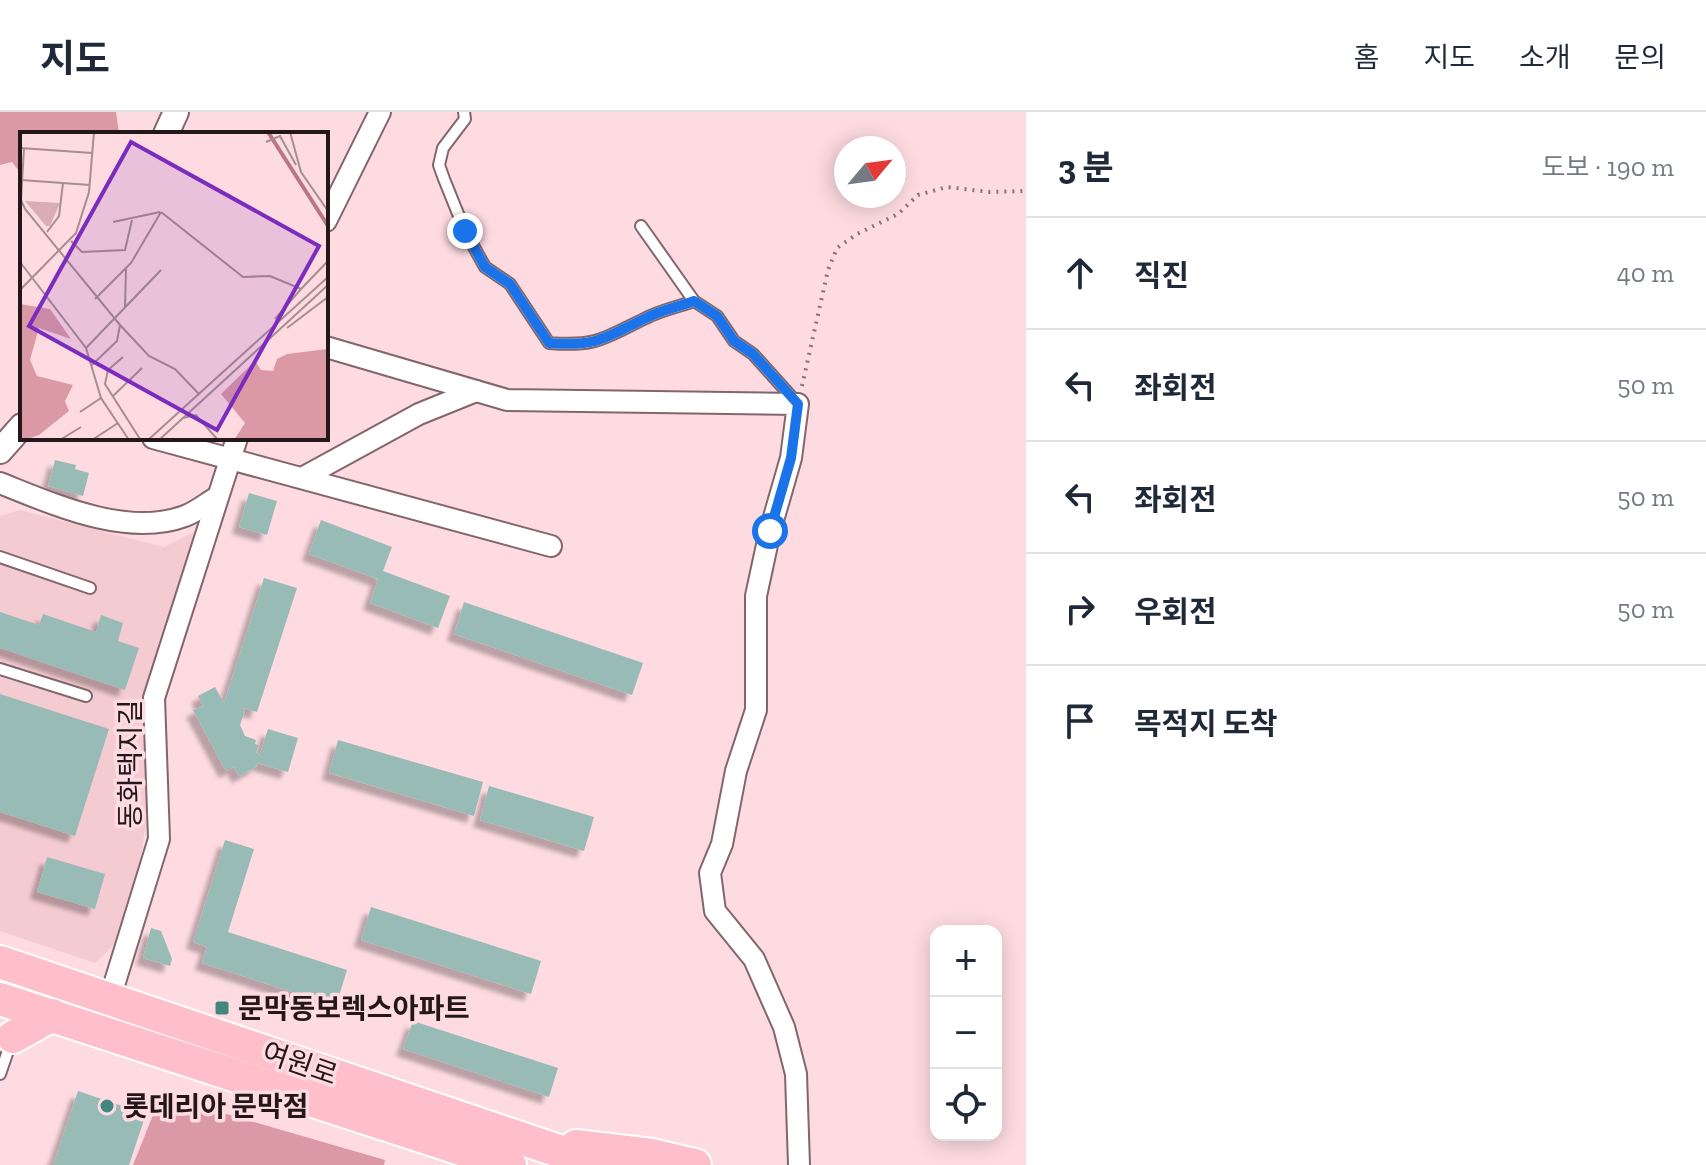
<!DOCTYPE html>
<html lang="ko">
<head>
<meta charset="utf-8">
<style>
  :root { --surface:#fff; --page:#f6f6f7; --text:#1f2937; --muted:#747a83; --line:#e0e1e3 }
  body { margin:0; font-family:"Zilla Slab","Noto Sans KR",serif; background:var(--page); color:var(--text) }
  .controls { position:absolute; right:24px; bottom:24px; display:grid; overflow:hidden; border-radius:16px; box-shadow:0 4px 20px #0003 }
  .controls button { width:72px; height:72px; display:grid; place-items:center; padding:0; border:0; border-bottom:2px solid var(--line); background:var(--surface); color:var(--text); font:40px sans-serif }
  .compass { position:absolute; left:834px; top:24px; width:72px; height:72px; border-radius:50%; background:var(--surface); box-shadow:0 4px 20px #0003; rotate:61deg }
  .stop { position:absolute; width:24px; height:24px; margin:-18px; border:6px solid #1a73e8; border-radius:50%; background:#fff }
  .stop.end { background:#1a73e8; border-color:#fff; box-shadow:0 2px 8px #0008 }
  .list { margin:0; padding:0; list-style:none }
  h2 { display:flex; justify-content:space-between; align-items:center; height:104px; margin:0; padding:0 32px; font-size:34px }
  h2 small { font-size:26px; font-weight:400; color:var(--muted) }
  .list li { display:grid; grid-template-columns:52px 1fr auto; gap:24px; align-items:center; box-sizing:border-box; height:112px; padding:0 32px; border-top:2px solid var(--line) }
  .list b { display:block; font-size:30px; white-space:nowrap }
  .list em { font-size:26px; font-style:normal; color:var(--muted) }
  .icon { flex:none; width:44px; height:44px; fill:none; stroke:currentColor; stroke-width:2; stroke-linecap:round; stroke-linejoin:round }
  .map { position:relative; flex:none; width:1026px; height:1053px; overflow:hidden }
  header { display:flex; align-items:center; gap:48px; box-sizing:border-box; height:112px; padding:0 40px; background:var(--surface); border-bottom:2px solid var(--line) }
  header strong { font-size:38px }
  nav { display:flex; gap:44px; margin-inline-start:auto; font-size:28px }
  main { display:flex }
  aside { flex:1; background:var(--surface) }
  .map>svg:first-child { display:block }
  .built { fill:#f5cbd2 }
  .forest { fill:#da99a5 }
  .building { fill:#98bbb6; filter:url(#shadow) }
  .lines { fill:none; stroke-linecap:round; stroke-linejoin:round }
  .service-casing { stroke:#83666b; stroke-width:14 }
  .minor-casing { stroke:#83666b; stroke-width:24 }
  .tertiary-casing { stroke:#83666b; stroke-width:28 }
  .trunk-casing { stroke:#fff; stroke-width:36 }
  .path { stroke:#8a7477; stroke-width:4; stroke-dasharray:2 6; stroke-linecap:butt }
  .service { stroke:#fff; stroke-width:10 }
  .minor { stroke:#fff; stroke-width:20 }
  .tertiary { stroke:#fff; stroke-width:24 }
  .trunk { stroke:#febeca; stroke-width:32 }
  .route { stroke:#1a73e8; stroke-width:10 }
  .poi-dot { fill:#41877f; stroke:#fddbe1; stroke-width:3 }
  .labels { text-anchor:middle; stroke-width:7; stroke-linejoin:round; paint-order:stroke }
  .street-label { font-size:28px; fill:#231719; stroke:#fddbe1 }
  .poi-label { font-size:28px; font-weight:bold; fill:#231719; stroke:#fddbe1; text-anchor:start }
  .inset-river { fill:none; stroke:#b67884; stroke-width:4 }
  .inset-road { fill:none; stroke:#a68d91; stroke-width:2 }
  .view { fill:#7b2cbf; fill-opacity:0.15; stroke:#7b2cbf; stroke-width:4 }
  .inset-edge { fill:none; stroke:#231719; stroke-width:4 }
</style>
</head>
<body>
<header>
<strong>지도</strong>
<nav><a>홈</a><a>지도</a><a>소개</a><a>문의</a></nav>
</header>
<main>
<div class="map">
<svg width="1026" height="1053" viewBox="0 0 1026 1053">
  <defs>
    <filter id="shadow"><feDropShadow dx="-7" dy="7" stdDeviation="2" flood-color="#0004"/></filter>
  </defs>
  <rect width="100%" height="100%" fill="#fddbe1"/>
  <path class="built" d="M20,398L164,435L200,417L146,577L142,621L150,679L137,776L114,833L95,851L0,819V404Z"/>
  <g class="forest">
    <path d="M0,0H116L119,22H22V63L12,50L0,53Z"/>
    <path d="M161,983L385,1048L384,1053H133Z"/>
  </g>
  <g class="building">
    <path d="M55,348L76,353L75,357L89,361L83,384L48,374Z"/>
    <path d="M249,381L277,389L267,423L239,415Z"/>
    <path d="M321,408L392,435L383,459L450,484L438,516L370,491L378,467L309,442Z"/>
    <path d="M264,466L297,476L257,600L240,595L245,598L240,613L245,624L256,628L255,632L259,633L256,641L260,642L268,617L298,626L288,660L257,651L256,655L239,664L234,655L226,659L193,598L203,594L198,584L215,575L224,591Z"/>
    <path d="M464,490L643,551L632,583L454,522Z"/>
    <path d="M0,500L39,513L43,502L96,520L101,503L123,511L118,529L139,536L125,578L0,536Z"/>
    <path d="M0,582L109,617L75,724L0,700Z"/>
    <path d="M338,628L483,670L474,704L329,661Z"/>
    <path d="M489,674L594,705L584,739L480,708Z"/>
    <path d="M225,728L254,737L228,820L347,858L336,894L202,851L207,835L193,830Z"/>
    <path d="M47,745L105,762L95,797L37,780Z"/>
    <path d="M371,795L541,849L531,882L361,828Z"/>
    <path d="M151,816L161,819L172,847L170,854L143,846Z"/>
    <path d="M413,909L558,956L549,985L403,937Z"/>
    <path d="M78,979L146,1002L129,1053H53Z"/>
  </g>
  <g class="lines">
    <defs>
      <g id="service">
        <path d="M464,0L465,7L443,36L439,53L444,67L465,119L485,155L510,172L549,231C598,235 604,226 646,206C661,198 678,195 694,189"/>
        <path d="M641,114L694,189L717,204L734,229L753,242L797,291"/>
        <path d="M0,445L90,476"/>
        <path d="M0,557L86,584"/>
        <path d="M0,962L11,930"/>
      </g>
      <g id="minor">
        <path d="M326,109L380,0"/>
        <path d="M326,235L507,288L798,292L791,346L770,419L756,484V598L736,659L722,732L710,761L715,799L754,847L784,915L796,962L799,1053"/>
        <path d="M153,326L551,434"/>
        <path d="M302,366L419,302L476,279"/>
        <path d="M0,371C53,392 127,426 185,404C196,400 207,391 217,385"/>
        <path d="M110,886L159,727L154,586L237,326"/>
      </g>
      <g id="tertiary">
        <path d="M166,22L176,0"/>
        <path d="M0,339L22,314"/>
      </g>
      <g id="trunk">
        <path d="M0,850L600,1053"/>
        <path d="M0,887L510,1053"/>
        <path d="M13,925L52,903"/>
        <path d="M576,1034L652,1043L695,1053"/>
      </g>
    </defs>
    <use href="#service" class="service-casing"/>
    <use href="#minor" class="minor-casing"/>
    <use href="#tertiary" class="tertiary-casing"/>
    <use href="#trunk" class="trunk-casing"/>
    <path class="path" d="M802,274L828,158L837,136L857,122L898,102L918,83L947,75L990,80L1026,79"/>
    <use href="#service" class="service"/>
    <use href="#minor" class="minor"/>
    <use href="#tertiary" class="tertiary"/>
    <use href="#trunk" class="trunk"/>
  </g>
  <g class="lines">
    <path class="route" d="M465,119L485,155L510,172L549,231C598,235 604,226 646,206C661,198 678,195 694,189L717,204L734,229L753,242L798,292L791,346L770,419"/>
  </g>
  <g class="poi-dot">
    <rect x="214" y="888" width="16" height="16" rx="4"/>
    <circle cx="107" cy="994" r="8"/>
  </g>
  <g class="labels">
    <g class="street-label">
      <text transform="translate(130 652) rotate(-90)" y="10">동화택지길</text>
      <text transform="translate(300 951) rotate(19)" y="10">여원로</text>
    </g>
    <g class="poi-label">
      <text x="238" y="906">문막동보렉스아파트</text>
      <text x="123" y="1004">롯데리아 문막점</text>
    </g>
  </g>
  <g transform="translate(20 20)">
    <rect width="308" height="308" fill="#fddbe1"/>
    <path d="M5,69L40,71L30,94H26Z" fill="#daacb4"/>
    <path d="M0,172L30,177L51,207L19,196L10,228L17,244L53,253L45,269L49,279L19,303L5,308H0ZM308,217V308H214L225,291L201,262L235,229L241,238L253,239L257,227L267,222Z" fill="#da99a5"/>
    <path class="inset-river" d="M248,0L308,94"/>
    <path class="inset-road" d="M270,0L281,40L308,79M246,10L260,4L276,33M0,16L72,21M4,16L1,68L5,77L100,193L129,224L155,237L179,262M1,48L70,53M141,80L223,145L250,144L281,157L308,129M93,90L140,80M27,100L39,84L43,51M51,109L62,120L105,118L112,88M0,130L66,216L81,266L109,308M0,158L56,101L69,60L74,0M75,167L111,131L141,80M105,175L106,137M255,187L281,157M267,196L308,165M66,216L141,138M103,225L88,238L85,252L120,307M72,233L97,209L100,193M93,264L122,236M60,280L81,266M163,286L176,283L198,308M40,308L61,295M72,308L98,291M128,308L308,145M139,308L308,153"/>
    <path class="view" d="M111,10L299,114L197,298L9,194Z"/>
    <rect width="308" height="308" class="inset-edge"/>
  </g>
</svg>
<div class="controls">
<button>+</button>
<button>−</button>
<button><svg class="icon" aria-label="locate" viewBox="0 0 24 24"><circle cx="12" cy="12" r="6"/><path d="M12 2v4M12 18v4M2 12h4M18 12h4"/></svg></button>
</div>
<svg class="compass" viewBox="-18 -18 36 36"><path d="M0-13l5 13h-10z" fill="#e53935"/><path d="M0 13l5-13h-10z" fill="#747a83"/></svg>
<div class="stop" style="left:770px;top:419px"></div>
<div class="stop end" style="left:465px;top:119px"></div>
</div>
<aside>
<h2>3 분<small>도보 · 190 m</small></h2>
<ul class="list">
<li><svg class="icon" aria-label="ahead" viewBox="0 0 24 24"><path d="M12 20V5M6 11l6-6 6 6"/></svg><div><b>직진</b></div><em>40 m</em></li>
<li><svg class="icon" aria-label="left" viewBox="0 0 24 24"><path d="M17 20v-9H6M10 6l-5 5 5 5"/></svg><div><b>좌회전</b></div><em>50 m</em></li>
<li><svg class="icon" aria-label="left" viewBox="0 0 24 24"><path d="M17 20v-9H6M10 6l-5 5 5 5"/></svg><div><b>좌회전</b></div><em>50 m</em></li>
<li><svg class="icon" aria-label="right" viewBox="0 0 24 24"><path d="M7 20v-9h11M14 6l5 5-5 5"/></svg><div><b>우회전</b></div><em>50 m</em></li>
<li><svg class="icon" aria-label="arrive" viewBox="0 0 24 24"><path d="M6 21V4h12l-3 4 3 4H6"/></svg><div><b>목적지 도착</b></div></li>
</ul>
</aside>
</main>
</body>
</html>
